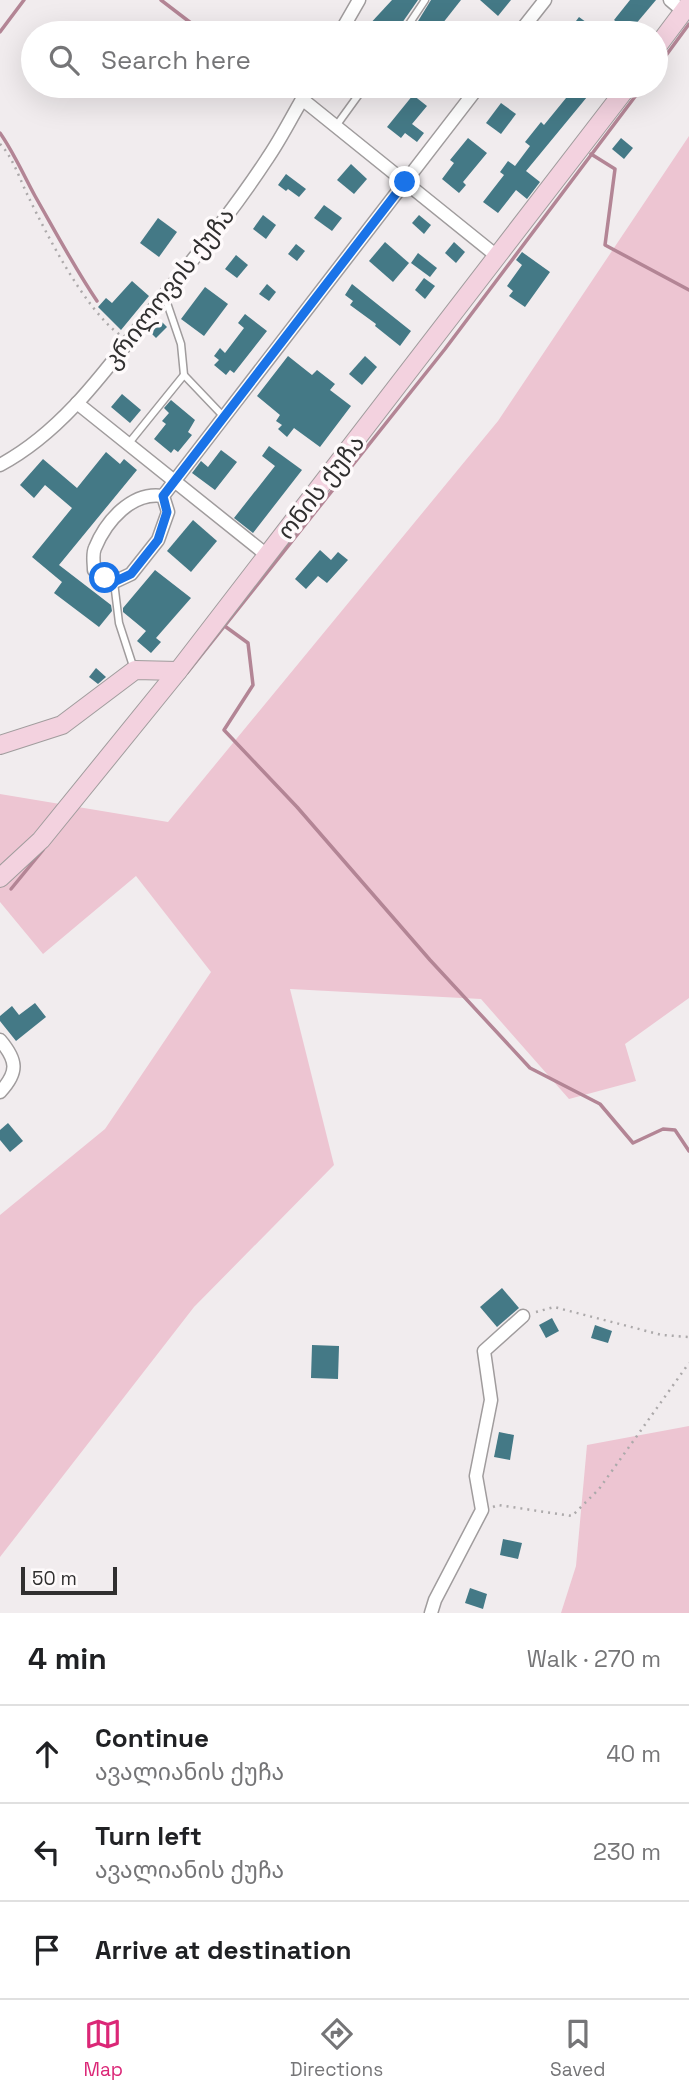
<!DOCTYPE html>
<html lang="en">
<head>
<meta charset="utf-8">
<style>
  :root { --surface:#fff; --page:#f2f2f2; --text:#202124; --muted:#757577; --line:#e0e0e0; --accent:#db2777 }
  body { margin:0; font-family:"Space Grotesk","Noto Sans Georgian",sans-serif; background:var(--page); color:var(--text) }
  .scale { position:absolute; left:21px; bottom:18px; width:96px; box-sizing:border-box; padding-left:7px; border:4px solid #302f2f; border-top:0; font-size:19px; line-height:24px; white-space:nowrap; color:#302f2f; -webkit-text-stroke:5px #fefafb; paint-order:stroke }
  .stop { position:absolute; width:21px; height:21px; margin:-16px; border:5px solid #1a73e8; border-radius:50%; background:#fff }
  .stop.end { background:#1a73e8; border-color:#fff; box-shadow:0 2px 7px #0008 }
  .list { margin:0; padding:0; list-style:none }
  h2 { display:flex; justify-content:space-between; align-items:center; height:91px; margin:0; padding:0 28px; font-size:30px }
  h2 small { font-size:23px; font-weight:400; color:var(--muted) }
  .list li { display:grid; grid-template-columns:46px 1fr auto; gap:21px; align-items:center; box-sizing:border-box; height:98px; padding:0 28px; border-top:2px solid var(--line) }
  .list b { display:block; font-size:26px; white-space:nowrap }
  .list p { margin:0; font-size:23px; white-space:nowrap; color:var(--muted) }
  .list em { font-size:23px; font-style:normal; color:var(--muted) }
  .icon { flex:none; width:38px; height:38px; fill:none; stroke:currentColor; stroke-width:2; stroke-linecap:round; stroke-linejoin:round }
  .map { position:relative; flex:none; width:689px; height:1613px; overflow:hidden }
  .search { position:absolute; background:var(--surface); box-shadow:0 7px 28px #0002; left:21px; right:21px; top:21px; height:77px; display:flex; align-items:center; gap:18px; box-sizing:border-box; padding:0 24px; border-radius:38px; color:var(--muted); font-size:26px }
  .sheet { height:385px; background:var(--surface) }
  nav { display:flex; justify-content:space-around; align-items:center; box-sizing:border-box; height:98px; border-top:2px solid var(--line); background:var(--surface); font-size:19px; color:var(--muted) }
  nav a { display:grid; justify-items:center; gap:4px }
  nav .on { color:var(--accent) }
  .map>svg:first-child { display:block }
  .green { fill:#edc5d2 }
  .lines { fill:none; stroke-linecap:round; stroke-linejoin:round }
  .stream { stroke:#b38595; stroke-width:3.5 }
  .building { fill:#447986 }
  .lane-casing { stroke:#a09c9d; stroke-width:9 }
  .street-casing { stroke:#a09c9d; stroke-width:15 }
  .secondary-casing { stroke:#a09c9d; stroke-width:20 }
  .path { stroke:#aca9aa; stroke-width:2.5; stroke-dasharray:2 5; stroke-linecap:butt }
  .lane { stroke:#fff; stroke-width:6 }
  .street { stroke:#fff; stroke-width:12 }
  .secondary { stroke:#f3d2df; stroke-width:18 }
  .route { stroke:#1a73e8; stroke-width:9 }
  .labels { text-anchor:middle; stroke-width:7; stroke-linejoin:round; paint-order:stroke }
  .street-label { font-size:24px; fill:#302f2f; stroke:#fefafb }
</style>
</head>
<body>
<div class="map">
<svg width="689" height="1613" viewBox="0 0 689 1613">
  <rect width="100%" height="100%" fill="#f1ecee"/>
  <g class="green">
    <path d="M689,136V998L625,1044L636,1081L569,1099L481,999L290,989L334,1165L194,1307L0,1557V1215L105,1129L211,972L136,876L43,954L0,902V794L168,822L498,421Z"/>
    <path d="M689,1426V1613H561L576,1566L587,1445Z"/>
  </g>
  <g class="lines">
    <g class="stream">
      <path d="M161,0L204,33"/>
      <path d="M0,32L24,0"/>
      <path d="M656,69L689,24"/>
      <path d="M283,86L286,88"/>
      <path d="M0,133C14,153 23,174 35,196C55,231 74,267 97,301"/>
      <path d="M591,154L615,169L605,245L689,290"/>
      <path d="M226,627L248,643L253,685L224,730L297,807L430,960L530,1068L600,1104L633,1143L663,1129L675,1130L689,1151"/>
      <path d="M187,673L445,349L643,86"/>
      <path d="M11,889L43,850"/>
    </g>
  </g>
  <g class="building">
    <path d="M392,0H418L395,33H374L367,27Z"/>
    <path d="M431,0H461L435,33H424L415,26Z"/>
    <path d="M480,0H511L498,16Z"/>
    <path d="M630,0H656L629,32L614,20Z"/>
    <path d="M579,17L601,33H567Z"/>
    <path d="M575,87L587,97L526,171L540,182L527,199L516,190L498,213L483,202L504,175L500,172L508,161L515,166L530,146L525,142L541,122L544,125Z"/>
    <path d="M413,95L427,106L412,124L424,133L417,142L405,133L401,138L387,127Z"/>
    <path d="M501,103L516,114L501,134L486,123Z"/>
    <path d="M468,138L487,153L463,182L466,185L459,193L442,179L454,163L450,160Z"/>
    <path d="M621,138L633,148L624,159L612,149Z"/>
    <path d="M351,164L367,179L354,194L337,180Z"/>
    <path d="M286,174L306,189L299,197L288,189L286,191L278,185Z"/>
    <path d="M324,205L342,218L332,231L314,218Z"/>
    <path d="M263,215L276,225L266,239L253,229Z"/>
    <path d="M419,215L431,225L424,234L412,223Z"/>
    <path d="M158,218L177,232L159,257L140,243Z"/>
    <path d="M385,242L409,263L393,282L369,261Z"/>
    <path d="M454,242L465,252L456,263L445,253Z"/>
    <path d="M296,244L305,251L297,261L288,254Z"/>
    <path d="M522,252L550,272L525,307L509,296L513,291L507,286L522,265L516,260Z"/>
    <path d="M418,253L437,268L430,277L411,263Z"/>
    <path d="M236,255L248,265L237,278L225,269Z"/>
    <path d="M424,278L435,286L425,299L415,290Z"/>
    <path d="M132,281L149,296L121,330L98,307L106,298L112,303Z"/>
    <path d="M267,284L276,292L269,301L259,294Z"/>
    <path d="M352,284L411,331L400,346L375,326L376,324L350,305L353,301L345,295Z"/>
    <path d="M205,287L228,304L204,336L181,319Z"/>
    <path d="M245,314L267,331L234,373L230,370L226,375L214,365L219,360L214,356L220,348L225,353L244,328L238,323Z"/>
    <path d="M159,319L167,327L156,338L148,330Z"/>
    <path d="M288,356L312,375L317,370L335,384L330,390L351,406L320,447L294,428L287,437L278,429L282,425L276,421L280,415L257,396Z"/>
    <path d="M365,356L377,367L362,385L349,374Z"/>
    <path d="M122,394L141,410L130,423L111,407Z"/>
    <path d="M171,400L195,420L188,432L192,435L178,452L174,449L171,453L154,439L166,424L162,421L169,413L164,408Z"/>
    <path d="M269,446L302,470L253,533L234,518L275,466L262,456Z"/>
    <path d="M221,450L237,462L215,490L192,473L201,461L208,467Z"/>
    <path d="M106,452L120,464L124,459L137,470L59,565L111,605L112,611L99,627L54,593L62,582L32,557L72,508L45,485L34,498L20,485L43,459L77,488Z"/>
    <path d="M193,520L217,541L191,572L167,551Z"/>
    <path d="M320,550L331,560L338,552L348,560L327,583L318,576L306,589L295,579Z"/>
    <path d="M155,570L191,598L156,638L161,642L151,653L137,641L146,631L123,612V608Z"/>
    <path d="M96,668L106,677L98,684L89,677Z"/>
    <path d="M35,1003L46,1017L16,1041L0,1021V1016L12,1006L19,1015Z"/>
    <path d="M8,1123L23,1141L10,1152L0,1140V1130Z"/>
    <path d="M502,1288L519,1308L497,1327L480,1307Z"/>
    <path d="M552,1318L559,1331L546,1338L539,1325Z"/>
    <path d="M595,1325L612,1331L608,1343L591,1338Z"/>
    <path d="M312,1345L339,1346L338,1379L311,1378Z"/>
    <path d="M499,1432L514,1435L510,1460L494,1457Z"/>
    <path d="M503,1539L522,1543L518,1559L500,1555Z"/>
    <path d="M470,1588L487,1594L483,1609L465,1603Z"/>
  </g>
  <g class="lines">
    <defs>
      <g id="lane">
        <path d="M403,33L425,0"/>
        <path d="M336,126L365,86"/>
        <path d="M165,297L181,344L184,375L224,417"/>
        <path d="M129,443L184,375"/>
        <path d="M114,582L119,623L134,669"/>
      </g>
      <g id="street">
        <path d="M670,0L683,11"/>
        <path d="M340,33L359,0"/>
        <path d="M519,33L545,0"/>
        <path d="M302,99L498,257"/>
        <path d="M77,403L268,556"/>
        <path d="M0,465C62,432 106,370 148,316C189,264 231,214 267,159C283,136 295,110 310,86"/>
        <path d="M163,496L168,512L158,540L131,574L114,582L94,570C94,563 92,554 95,548C106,521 132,491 163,496L479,86"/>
        <path d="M0,1040C17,1060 19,1072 0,1092"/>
        <path d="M431,1613L435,1600L482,1510L476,1476L491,1400L484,1351L523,1316"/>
      </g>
      <g id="secondary">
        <path d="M656,48L689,4"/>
        <path d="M0,745L62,725L135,670L178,671"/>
        <path d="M0,878L41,840L178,671L628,86"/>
      </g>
    </defs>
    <use href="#lane" class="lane-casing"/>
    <use href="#street" class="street-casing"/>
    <use href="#secondary" class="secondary-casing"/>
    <g class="path">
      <path d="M0,144C13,157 20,180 28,196C48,237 84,308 120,335"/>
      <path d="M536,1312L554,1307L662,1335L689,1337"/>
      <path d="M493,1507L498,1505L572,1516L599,1489L689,1363"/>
    </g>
    <use href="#lane" class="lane"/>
    <use href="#street" class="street"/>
    <use href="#secondary" class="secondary"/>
  </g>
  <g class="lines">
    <path class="route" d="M105,578L114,582L131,574L158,540L167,512L163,496L405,182"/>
  </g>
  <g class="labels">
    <g class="street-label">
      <text transform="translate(169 288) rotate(-52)" y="8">კრილოვის ქუჩა</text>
      <text transform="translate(321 487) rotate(-52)" y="8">ონის ქუჩა</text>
    </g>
  </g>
</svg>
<div class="scale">50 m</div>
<div class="stop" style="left:105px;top:578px"></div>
<div class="stop end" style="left:405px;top:182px"></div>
<div class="search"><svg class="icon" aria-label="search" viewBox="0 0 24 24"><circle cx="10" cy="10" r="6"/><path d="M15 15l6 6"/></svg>Search here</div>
</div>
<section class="sheet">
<h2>4 min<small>Walk · 270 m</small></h2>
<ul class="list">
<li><svg class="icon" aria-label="ahead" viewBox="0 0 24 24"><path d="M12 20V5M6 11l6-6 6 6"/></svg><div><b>Continue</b><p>ავალიანის ქუჩა</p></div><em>40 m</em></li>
<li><svg class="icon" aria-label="left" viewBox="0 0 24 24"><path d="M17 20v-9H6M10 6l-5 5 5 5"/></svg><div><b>Turn left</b><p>ავალიანის ქუჩა</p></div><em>230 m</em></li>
<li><svg class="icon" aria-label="arrive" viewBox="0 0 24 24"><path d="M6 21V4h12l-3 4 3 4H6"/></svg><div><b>Arrive at destination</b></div></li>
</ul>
</section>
<nav>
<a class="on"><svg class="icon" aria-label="map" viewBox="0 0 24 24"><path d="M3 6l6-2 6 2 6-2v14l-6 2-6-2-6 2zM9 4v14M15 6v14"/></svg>Map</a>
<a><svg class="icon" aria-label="directions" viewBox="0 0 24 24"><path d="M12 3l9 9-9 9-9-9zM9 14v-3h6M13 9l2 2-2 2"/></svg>Directions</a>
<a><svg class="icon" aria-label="saved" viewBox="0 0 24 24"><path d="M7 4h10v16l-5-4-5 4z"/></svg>Saved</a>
</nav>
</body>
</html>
